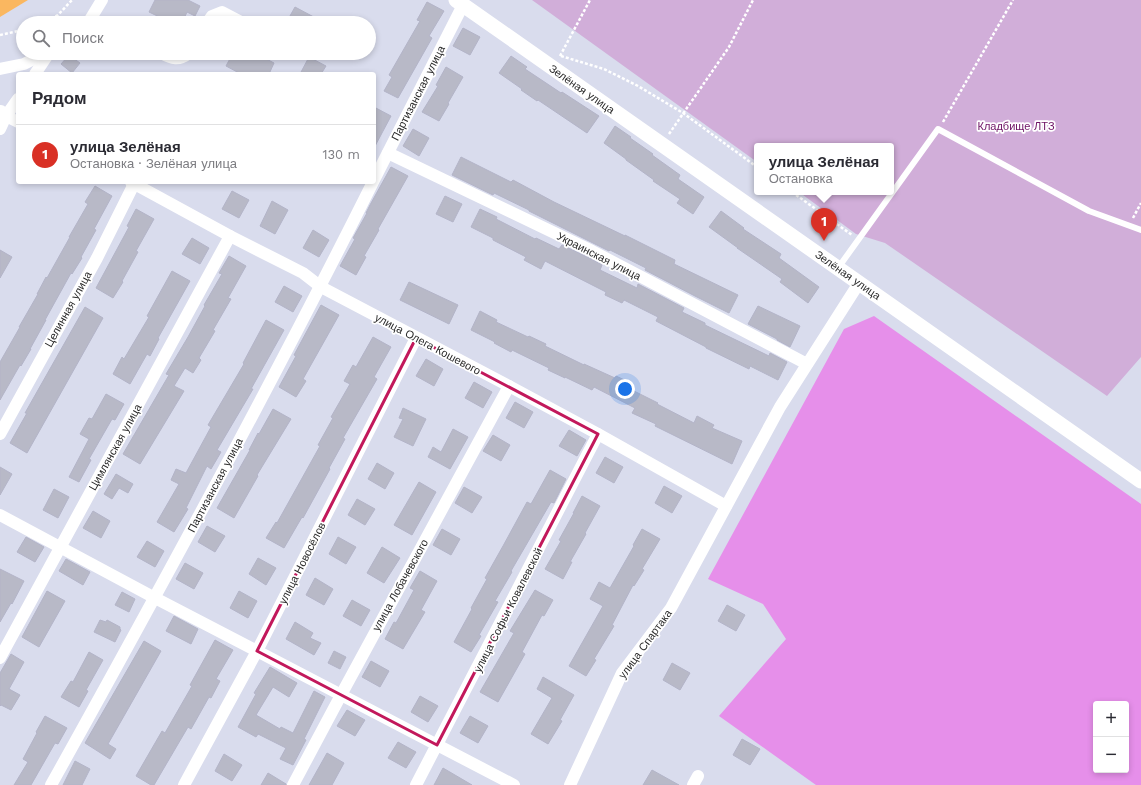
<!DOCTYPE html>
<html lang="ru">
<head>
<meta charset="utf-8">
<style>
  :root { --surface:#fff; --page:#f2f2f3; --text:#2b2b33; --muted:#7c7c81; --line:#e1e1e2; --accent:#d93025 }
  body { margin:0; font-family:"Work Sans",sans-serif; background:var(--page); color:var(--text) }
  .controls { position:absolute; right:12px; bottom:12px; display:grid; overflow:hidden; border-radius:4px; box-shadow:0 2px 6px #0003 }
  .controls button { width:36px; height:36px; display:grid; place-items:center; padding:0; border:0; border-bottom:1px solid var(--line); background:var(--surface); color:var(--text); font:20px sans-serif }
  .you { position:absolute; left:625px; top:389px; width:14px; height:14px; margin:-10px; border:3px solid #fff; border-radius:50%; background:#1a73e8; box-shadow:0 0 0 6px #1a73e833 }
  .badge { display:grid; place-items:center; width:26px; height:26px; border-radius:50%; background:var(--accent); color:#fff; font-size:13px; font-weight:700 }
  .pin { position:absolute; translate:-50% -33px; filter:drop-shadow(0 1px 2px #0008) }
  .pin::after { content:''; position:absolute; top:21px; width:14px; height:12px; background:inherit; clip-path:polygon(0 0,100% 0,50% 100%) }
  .popup { position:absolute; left:754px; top:143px; width:140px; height:52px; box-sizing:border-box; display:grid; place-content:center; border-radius:4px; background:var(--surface); filter:drop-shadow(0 1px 3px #0005); font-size:13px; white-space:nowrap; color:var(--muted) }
  .popup b { font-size:15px; color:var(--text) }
  .popup::after { content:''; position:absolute; left:50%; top:100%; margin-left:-8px; border:8px solid transparent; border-top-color:var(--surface) }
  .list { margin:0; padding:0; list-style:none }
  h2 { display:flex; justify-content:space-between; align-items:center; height:52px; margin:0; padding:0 16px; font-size:17px }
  h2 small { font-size:13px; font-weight:400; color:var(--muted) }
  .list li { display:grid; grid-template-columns:26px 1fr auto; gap:12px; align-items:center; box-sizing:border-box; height:60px; padding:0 16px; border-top:1px solid var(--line) }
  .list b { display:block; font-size:15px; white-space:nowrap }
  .list p { margin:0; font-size:13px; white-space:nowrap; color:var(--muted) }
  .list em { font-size:13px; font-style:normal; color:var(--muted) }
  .icon { flex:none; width:22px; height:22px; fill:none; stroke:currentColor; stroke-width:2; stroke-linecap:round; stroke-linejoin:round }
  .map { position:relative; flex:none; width:1141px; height:785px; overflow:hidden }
  .search { position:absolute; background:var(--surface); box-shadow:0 2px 6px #0003; left:16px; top:16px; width:360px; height:44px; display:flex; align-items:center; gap:10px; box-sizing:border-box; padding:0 14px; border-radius:22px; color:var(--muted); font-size:15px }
  .panel { position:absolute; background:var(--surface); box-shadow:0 2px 6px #0003; left:16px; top:72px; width:360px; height:112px; border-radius:4px }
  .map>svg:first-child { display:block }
  .green { fill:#e68fea; fill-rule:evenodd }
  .cemetery { fill:#d1aed9 }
  .water { fill:#fab760 }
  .building { fill:#b8b9c7; stroke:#b3b4c8 }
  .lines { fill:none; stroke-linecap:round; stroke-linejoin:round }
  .path { stroke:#fff; stroke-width:2.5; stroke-dasharray:3 2; stroke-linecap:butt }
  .service { stroke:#fff; stroke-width:6 }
  .minor { stroke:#fff; stroke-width:12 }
  .tertiary { stroke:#fff; stroke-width:15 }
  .marked { fill:none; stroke:#c2185b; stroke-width:3; stroke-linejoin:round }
  .labels { text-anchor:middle; stroke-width:3.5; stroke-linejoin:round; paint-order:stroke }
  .street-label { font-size:11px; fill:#292929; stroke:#fff }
  .park-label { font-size:11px; fill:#6d1264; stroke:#fff }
</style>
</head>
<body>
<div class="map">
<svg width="1141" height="785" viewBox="0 0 1141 785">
  <rect width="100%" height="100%" fill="#d9dced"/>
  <path class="green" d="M874,316L1141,504V785H816L719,716L786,639L763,604L708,579L844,329ZM1096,704H1126V770H1096Z"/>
  <path class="cemetery" d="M532,0H1141V357L1107,396L885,243L856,234L799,192H891V146H757V162Z"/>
  <path class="water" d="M0,0H28L0,17Z"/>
  <g class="building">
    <path d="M155,0H188L200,6L195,16L187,12L182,23H172L149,12Z"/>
    <path d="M427,2L444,11L429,36L432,38L398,98L384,91L392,77L389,75L420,21L417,20Z"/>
    <path d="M295,7L325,23H286Z"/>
    <path d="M463,28L480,37L470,55L453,46Z"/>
    <path d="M233,53H255L274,63L269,74H241L226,66Z"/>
    <path d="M69,55L80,63L72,73L61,64Z"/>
    <path d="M511,56L527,67L525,69L561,93L562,92L599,116L587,133L538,100L537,101L521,90L522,89L499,73Z"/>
    <path d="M309,57L326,66L321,74H300Z"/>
    <path d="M446,67L463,77L448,103L449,104L439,121L422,112L438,86L436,85Z"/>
    <path d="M374,107L391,116L374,148Z"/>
    <path d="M615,126L631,137L630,138L653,154L652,155L680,175L678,179L704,197L693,214L677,203L680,199L653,181L654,180L626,160V159L604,143Z"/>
    <path d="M413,129L429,138L419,156L403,146Z"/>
    <path d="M461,157L511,182L513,180L554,202L625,236V235L675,260L674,264L738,295L729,313L695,296L645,270L646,268L610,250L609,251L529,211V210L494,193L493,195L452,175Z"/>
    <path d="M391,167L408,176L378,229L379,230L364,256L366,257L356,275L340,266L355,239L353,238L367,213H366L370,205Z"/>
    <path d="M95,186L112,196L94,229L96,230L81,257L82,258L72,274L71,273L45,320H46L30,349H31L21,366L20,365L0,400V362L20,327H19L38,294H37L46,277L47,278L70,237H69L88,204L85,202Z"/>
    <path d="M232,191L249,200L239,218L222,209Z"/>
    <path d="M445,196L462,204L453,222L436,214Z"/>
    <path d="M272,201L288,210L275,234L260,226Z"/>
    <path d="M136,209L154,219L136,251L138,252L122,281L123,282L113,298L96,288L129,227L127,226Z"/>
    <path d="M480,209L497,217L496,219L535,239L536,238L559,249L562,245L589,258L602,265L600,270L637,288L638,284L684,308L682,312L705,323V325L769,356L770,353L787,362L778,380L750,366L749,369L706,348V347L656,321L658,317L624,300L622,303L605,295L606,292L545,261L541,269L524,260L526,257L493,240V238L471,227Z"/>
    <path d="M721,211L744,228L743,229L781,254L779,258L819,287L808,303L780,282L782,279L737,248H738L709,227Z"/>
    <path d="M313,230L329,240L319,257L303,248Z"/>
    <path d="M192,238L209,248L200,264L182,254Z"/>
    <path d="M0,250L12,257L0,278Z"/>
    <path d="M229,256L246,266L228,298L231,299L213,330L215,331L199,358L201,360L193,373L185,368L174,386L184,391L140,464L123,454L169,375L166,374L188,337L205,306L204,305L222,274L219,273Z"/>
    <path d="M172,271L190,281L158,338L159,339L150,356L147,354L130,384L113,374L122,357L124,359L149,317L147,316Z"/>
    <path d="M409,282L458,305L449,324L400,300Z"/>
    <path d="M284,286L302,296L293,312L275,302Z"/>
    <path d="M321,305L339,315L303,379L306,381L296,397L279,387L296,356L294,355Z"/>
    <path d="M758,306L800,326L790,347L777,340V339L748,324Z"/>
    <path d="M85,307L103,318L27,453L10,443L27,413H25Z"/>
    <path d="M480,311L497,320L496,322L528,337L529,336L546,344L545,346L584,365V364L615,378L616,376L633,384L630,389L658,403L657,404L694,423L697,416L714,425L712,428L742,441L732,464L655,426L656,424L632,413L635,408L594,387L592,390L565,377V378L548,370L549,368L512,350L511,352L494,343L495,342L471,330Z"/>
    <path d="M266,320L284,330L251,389H253L217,450L221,452L211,469L207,466L186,508L188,509L174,532L157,522L179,484L171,480L176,469L186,473L211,427L208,425L244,364L243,363Z"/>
    <path d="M373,337L391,347L374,377L377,379L343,438L345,439L329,468L330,469L303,518L302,517L284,548L266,538L276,522L277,523L320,446L318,445L333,418L331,417L350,384L344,381L353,365L356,367Z"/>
    <path d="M426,359L443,369L434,386L416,376Z"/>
    <path d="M474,382L492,392L483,408L465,398Z"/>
    <path d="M106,394L124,404L115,420L112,419L89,459L91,460L79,482L69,477L89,439L80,434L89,418L92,419Z"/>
    <path d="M515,402L533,412L524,428L506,418Z"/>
    <path d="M403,408L426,419L413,446L394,437L403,419L399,418Z"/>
    <path d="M273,409L291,419L257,475L258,476L234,518L217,508L250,450H249L258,433L259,434Z"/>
    <path d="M453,429L468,437L450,469L428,457L433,447L441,452Z"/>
    <path d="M569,430L586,440L577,456L559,446Z"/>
    <path d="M493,435L510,445L501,461L483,451Z"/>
    <path d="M605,457L623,467L614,483L596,473Z"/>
    <path d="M377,463L394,473L385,489L368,479Z"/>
    <path d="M0,467L12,474L0,495Z"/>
    <path d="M550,470L566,479L554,503L551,502L511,571L512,572L495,601L498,602L479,635L481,636L471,652L454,642L472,609L471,608L487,579L485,578L503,546L527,502L531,504Z"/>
    <path d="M116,474L133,484L128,493L119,488L112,499L104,494Z"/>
    <path d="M419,482L436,492L412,535L394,525Z"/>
    <path d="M664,486L682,496L672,513L655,503Z"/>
    <path d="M464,487L482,497L472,513L455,503Z"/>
    <path d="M54,489L69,497L58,518L43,510Z"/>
    <path d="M582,496L600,506L585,533L586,534L570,562H572L563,579L545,569L561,541L559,540L574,513H573Z"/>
    <path d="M357,499L375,509L365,525L348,515Z"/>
    <path d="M93,511L110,521L101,538L83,528Z"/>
    <path d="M207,526L225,536L215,552L198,542Z"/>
    <path d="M442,529L460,539L451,555L433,545Z"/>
    <path d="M642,529L660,539L642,569L644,570L634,586L633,585L612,625L614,626L594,659L596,660L586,676L569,666L603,606L590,599L599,582L610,588L634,546L633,545Z"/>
    <path d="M26,537L44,547L35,562L17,552Z"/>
    <path d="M338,537L356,547L346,564L329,554Z"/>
    <path d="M147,541L164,551L155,567L137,557Z"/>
    <path d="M382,547L400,558L384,583L367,573Z"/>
    <path d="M258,558L276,568L266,585L249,574Z"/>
    <path d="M66,559L90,572L83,585L59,571Z"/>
    <path d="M185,563L203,573L194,589L176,579Z"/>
    <path d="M0,569L24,581L12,604L11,603L0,622Z"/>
    <path d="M420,571L437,581L421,610L425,612L403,649L385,639L394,622L396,623L414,590L410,588Z"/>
    <path d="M315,578L333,589L324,605L306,595Z"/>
    <path d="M535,590L553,600L544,616L542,615L522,652L525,654L498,702L480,692L514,633L510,631Z"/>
    <path d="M47,591L65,601L39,647L22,637Z"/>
    <path d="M239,591L257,601L248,618L230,608Z"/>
    <path d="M122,592L135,599L129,612L115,605Z"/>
    <path d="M352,600L370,610L361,626L343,616Z"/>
    <path d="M727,605L745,615L736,631L718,621Z"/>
    <path d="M174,616L198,629L191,644L166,631Z"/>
    <path d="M100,620L106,622L107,620L120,627V629L121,630L115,642L94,632Z"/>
    <path d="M295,622L313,633L310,638L321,643L314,655L286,639Z"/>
    <path d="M215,640L233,650L216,679L220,681L211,698L209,697L191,729L188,727L154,785H151L136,776L162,731L165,733L192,686L190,685Z"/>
    <path d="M144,641L161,651L108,744L116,749L110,759L85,743Z"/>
    <path d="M334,651L346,657L340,669L328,663Z"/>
    <path d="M89,652L103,660L86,690L88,691L79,707L61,697L71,681L73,682Z"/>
    <path d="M11,654L24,662L9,689L20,695L11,710L1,705L0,706V673Z"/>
    <path d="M371,661L389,671L380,687L362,677Z"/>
    <path d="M672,663L690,673L680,690L663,680Z"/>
    <path d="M270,667L297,683L289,697L273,687L256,715L280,729L281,727L293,733L314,691L325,697L304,739L306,740L293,765L280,759L286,748L258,734L256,737L238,727L256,694L254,693Z"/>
    <path d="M543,677L574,695L560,720L562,721L548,744L531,734L552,698L537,689Z"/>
    <path d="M420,696L438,706L428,722L411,712Z"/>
    <path d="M347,710L365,720L355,736L337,726Z"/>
    <path d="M45,716L67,728L58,744L55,743L31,785H14L28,762L23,759L37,733L36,732Z"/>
    <path d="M470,716L488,726L478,743L460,733Z"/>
    <path d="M742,739L760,749L750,765L733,755Z"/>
    <path d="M398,742L416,752L406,768L388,758Z"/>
    <path d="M327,753L344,763L332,785H309Z"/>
    <path d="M224,754L242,765L232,781L215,771Z"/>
    <path d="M75,761L90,769L82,785H63Z"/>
    <path d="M443,768L472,785H434Z"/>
    <path d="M652,770L679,785H643Z"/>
    <path d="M268,773L286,784V785H261Z"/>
  </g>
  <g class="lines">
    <g class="path">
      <path d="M42,23L58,15L72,0"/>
      <path d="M0,35L23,30"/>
      <path d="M560,56L590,0"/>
      <path d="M561,56L604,69L638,86L683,113L757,167"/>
      <path d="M943,122L1013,0"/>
      <path d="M669,134L729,47L753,0"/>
      <path d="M792,192L852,235"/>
      <path d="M1133,218L1141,203"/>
    </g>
    <path class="service" d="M838,268L938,129L1089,211L1141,230"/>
    <g class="minor">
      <path d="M88,23L102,0"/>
      <path d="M207,23L212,16L222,12L243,23"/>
      <path d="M161,53C172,59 179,61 189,53"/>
      <path d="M0,69L24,64L45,53"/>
      <path d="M35,74L49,53"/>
      <path d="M1,111L6,116L18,122"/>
      <path d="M0,129L6,116L18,99"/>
      <path d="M388,153L592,251L807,364"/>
      <path d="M374,180L463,5"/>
      <path d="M131,182L230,236L303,273L321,287L509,386L598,434L726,506"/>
      <path d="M0,434L97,258L134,184"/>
      <path d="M0,515L155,598L514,785"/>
      <path d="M0,658L230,236"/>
      <path d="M51,785C162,586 271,386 373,182"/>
      <path d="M184,785L257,651L416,338"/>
      <path d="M293,785L341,695L509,386"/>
      <path d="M416,785L598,434"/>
      <path d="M570,785L622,673L671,608L780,407L859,283"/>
      <path d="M693,785L698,776"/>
    </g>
    <path class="tertiary" d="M456,0L1141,481"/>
  </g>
  <path class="marked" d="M416,338L598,434L437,745L257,651Z"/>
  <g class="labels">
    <g class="street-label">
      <text transform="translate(582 89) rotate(35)" y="4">Зелёная улица</text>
      <text transform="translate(418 93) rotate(-63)" y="4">Партизанская улица</text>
      <text transform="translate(599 256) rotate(27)" y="4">Украинская улица</text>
      <text transform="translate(848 275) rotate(35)" y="4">Зелёная улица</text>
      <text transform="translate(68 309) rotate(-61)" y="4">Целинная улица</text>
      <text transform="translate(428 344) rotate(28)" y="4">улица Олега Кошевого</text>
      <text transform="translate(115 447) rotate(-61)" y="4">Цимлянская улица</text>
      <text transform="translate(215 485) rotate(-62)" y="4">Партизанская улица</text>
      <text transform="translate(302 563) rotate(-63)" y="4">улица Новосёлов</text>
      <text transform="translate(400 585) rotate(-61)" y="4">улица Лобачевского</text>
      <text transform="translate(508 610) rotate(-63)" y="4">улица Софьи Ковалевской</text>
      <text transform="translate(645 644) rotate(-54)" y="4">улица Спартака</text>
    </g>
    <g class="park-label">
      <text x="1016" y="130">Кладбище ЛТЗ</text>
    </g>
  </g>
</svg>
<div class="controls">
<button>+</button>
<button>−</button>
</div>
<div class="you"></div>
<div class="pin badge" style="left:824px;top:241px">1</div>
<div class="popup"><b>улица Зелёная</b>Остановка</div>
<div class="search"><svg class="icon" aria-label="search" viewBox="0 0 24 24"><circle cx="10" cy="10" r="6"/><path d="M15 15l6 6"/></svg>Поиск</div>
<section class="panel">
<h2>Рядом<small></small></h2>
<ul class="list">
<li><span class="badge">1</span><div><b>улица Зелёная</b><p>Остановка · Зелёная улица</p></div><em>130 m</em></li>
</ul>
</section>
</div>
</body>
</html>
